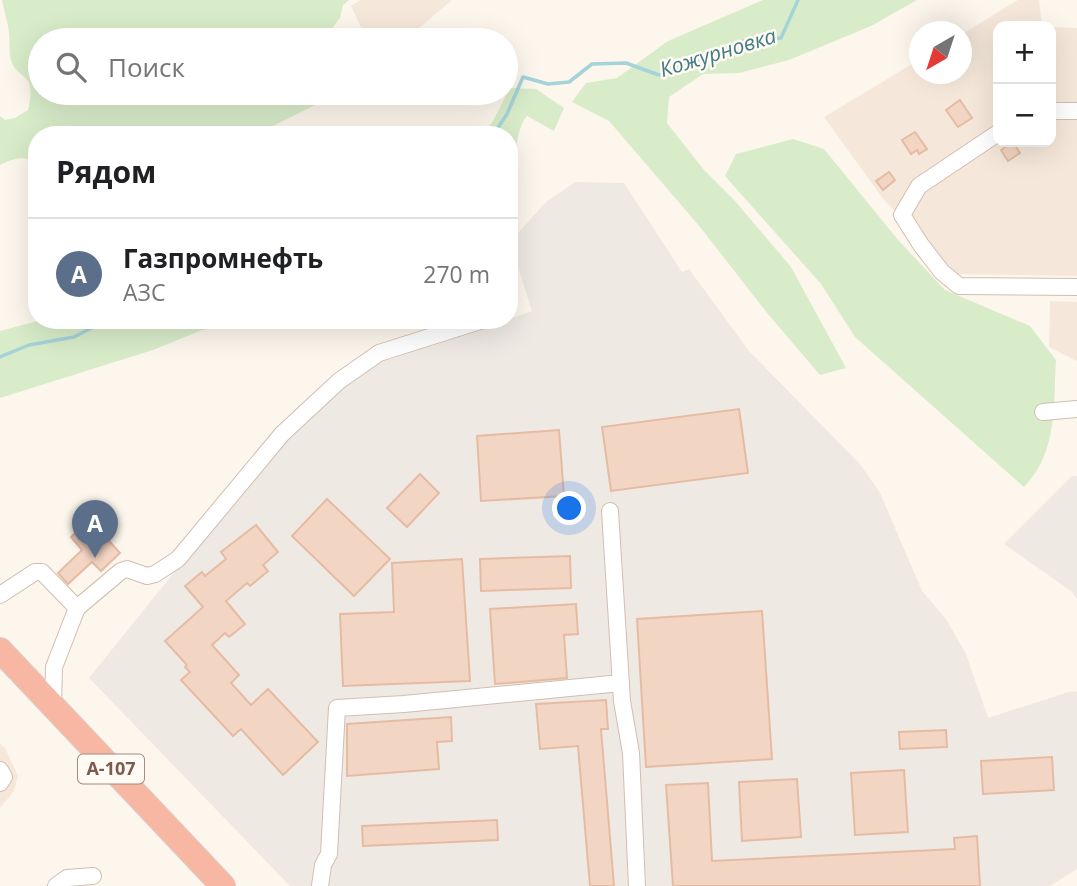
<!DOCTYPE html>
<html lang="ru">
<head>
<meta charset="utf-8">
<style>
  :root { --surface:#fff; --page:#f2f2f2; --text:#202124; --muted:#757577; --line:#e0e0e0; --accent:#2563eb }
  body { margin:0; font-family:"Open Sans",sans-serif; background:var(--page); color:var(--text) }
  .controls { position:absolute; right:21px; top:21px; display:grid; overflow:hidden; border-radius:14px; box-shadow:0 7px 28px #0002 }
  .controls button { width:63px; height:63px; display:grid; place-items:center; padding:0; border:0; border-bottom:2px solid var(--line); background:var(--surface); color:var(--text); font:35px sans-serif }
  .compass { position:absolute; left:909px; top:21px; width:63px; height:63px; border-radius:50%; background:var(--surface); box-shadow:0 7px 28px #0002; rotate:219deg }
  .you { position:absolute; left:570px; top:509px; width:24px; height:24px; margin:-18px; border:5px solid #fff; border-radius:50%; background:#1a73e8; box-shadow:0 0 0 10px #1a73e833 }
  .badge { display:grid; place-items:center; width:46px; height:46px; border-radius:50%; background:var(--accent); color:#fff; font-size:23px; font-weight:700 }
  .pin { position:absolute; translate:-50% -58px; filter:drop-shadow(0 2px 4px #0008) }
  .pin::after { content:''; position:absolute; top:37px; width:24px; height:21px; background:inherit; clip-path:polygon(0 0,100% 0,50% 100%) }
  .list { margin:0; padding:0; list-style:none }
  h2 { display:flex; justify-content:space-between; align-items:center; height:91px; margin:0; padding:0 28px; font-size:30px }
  h2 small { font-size:23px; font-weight:400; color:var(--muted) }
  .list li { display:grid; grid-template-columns:46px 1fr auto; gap:21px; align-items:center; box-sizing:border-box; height:112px; padding:0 28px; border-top:2px solid var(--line) }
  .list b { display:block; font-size:26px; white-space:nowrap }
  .list p { margin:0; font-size:23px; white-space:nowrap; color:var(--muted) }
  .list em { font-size:23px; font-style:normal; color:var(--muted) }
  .icon { flex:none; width:38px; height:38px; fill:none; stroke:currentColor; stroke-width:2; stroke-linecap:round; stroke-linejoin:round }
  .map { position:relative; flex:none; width:1077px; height:886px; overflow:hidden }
  .search { position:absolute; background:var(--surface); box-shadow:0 7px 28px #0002; left:28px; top:28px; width:490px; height:77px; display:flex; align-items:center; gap:18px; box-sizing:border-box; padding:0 24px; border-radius:38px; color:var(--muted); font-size:26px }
  .panel { position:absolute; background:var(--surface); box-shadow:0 7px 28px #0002; left:28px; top:126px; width:490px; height:203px; border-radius:28px }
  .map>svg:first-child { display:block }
  .residential { fill:#f5e8da }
  .industrial { fill:#efe9e4 }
  .green { fill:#d8ecc9 }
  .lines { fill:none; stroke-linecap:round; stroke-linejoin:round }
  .stream { stroke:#a5d3da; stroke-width:3.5 }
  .building { fill:#f3d5c3; stroke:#e6bba3; stroke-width:2 }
  .minor-casing { stroke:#d1beb0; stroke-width:18 }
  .highway-casing { stroke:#dad1cd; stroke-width:26 }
  .minor { stroke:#fff; stroke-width:16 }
  .highway { stroke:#f7b7a3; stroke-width:24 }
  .labels { text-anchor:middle; stroke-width:5; stroke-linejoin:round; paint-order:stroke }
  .shield { fill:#fffaf3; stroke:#a28b7f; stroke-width:2 }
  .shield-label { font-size:18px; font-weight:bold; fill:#7a5c4d }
  .water-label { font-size:21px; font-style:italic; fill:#437c86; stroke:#fffaf3 }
</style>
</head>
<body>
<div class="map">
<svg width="1077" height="886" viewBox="0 0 1077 886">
  <rect width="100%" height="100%" fill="#fdf6ec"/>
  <g class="residential">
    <path d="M361,0H452L405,40H367L351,6Z"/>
    <path d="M1018,0H1039L1042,26H998V142H1051V27L1077,28V276L957,274L884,200L824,117L919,60L920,74H962V34Z"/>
    <path d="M1050,301L1077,302V361L1049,347Z"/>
    <path d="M0,744L5,748L18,776L14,791L0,808Z"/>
  </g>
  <g class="industrial">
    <path d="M575,182L624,183L682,272L689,269L749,351L860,464L880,493L922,591L946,619L966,654L988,718L1072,691L1077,692V869L1050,886H290L89,678L284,436L313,409L381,357L435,345L532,311L510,242L546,202Z"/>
    <path d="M1072,476H1077V599L1071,591L1004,544Z"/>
  </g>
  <g class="green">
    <path d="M2,0H349L343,5L340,18L323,40H40V93H339L255,135H37V161C22,156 14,158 0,165V116L5,120L15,118L28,110C38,67 15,83 10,56C9,48 10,40 9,33C8,22 4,11 2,0Z"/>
    <path d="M763,0H917L871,26L789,60L739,73L703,74L669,97L667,123L704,170L735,201L791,267L846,368L820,375L768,314L700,227L609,121L572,102L586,83L617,78L668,41Z"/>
    <path d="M510,88L536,89L564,108L554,131L527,116C510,139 521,162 509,180V135H482L493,121Z"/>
    <path d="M793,139L824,149L899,241L945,290L1030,326L1056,360C1053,406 1058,452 1024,487L855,337L821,284L725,176L736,154Z"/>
    <path d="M42,320H260L202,330L153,350L0,398V331Z"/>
  </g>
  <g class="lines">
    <g class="stream">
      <path d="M493,135L507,114L523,77L548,84L569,82L592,64L626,63L659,75L746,40L781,38L798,0"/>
      <path d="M0,357L29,345L74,337L107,320"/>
    </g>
  </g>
  <g class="building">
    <path d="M960,100L972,118L958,127L946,110Z"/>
    <path d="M915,132L927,149L919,154L917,150L911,154L902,140Z"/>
    <path d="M1013,142L1020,153L1008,161L1001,150Z"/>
    <path d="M889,172L895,180L883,190L876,181Z"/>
    <path d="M739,409L748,473L611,491L602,427Z"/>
    <path d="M559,430L564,496L481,501L477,436Z"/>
    <path d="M420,474L439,493L407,527L387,508Z"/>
    <path d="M327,499L390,559L354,596L292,536Z"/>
    <path d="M90,520L120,553L101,571L92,562L68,584L58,573L82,550L71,537Z"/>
    <path d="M256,525L278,552L263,565L268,571L250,586L247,583L226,601L245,624L229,637L225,633L212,645L239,675L231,683L251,705L268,689L318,742L283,775L241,729L233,736L181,680L190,672L185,667L187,665L165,641L203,607L185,586L202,572L205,576L226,559L221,552Z"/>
    <path d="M570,556L571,588L481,591L480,559Z"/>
    <path d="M462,559L470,681L343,686L340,614L394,612L392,563Z"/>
    <path d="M576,604L578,634L564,635L567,678L495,684L490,609Z"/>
    <path d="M762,611L772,759L646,767L637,619Z"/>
    <path d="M606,700L608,729H601L614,886H590L578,746L540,749L536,704Z"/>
    <path d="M451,717L452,741L437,742L439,769L347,776V724Z"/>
    <path d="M946,730L947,747L900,749L899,732Z"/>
    <path d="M1052,757L1054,790L983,794L981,761Z"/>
    <path d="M904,770L908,832L855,835L851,773Z"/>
    <path d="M797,779L801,837L742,841L739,782Z"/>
    <path d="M708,783L712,861L955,849L954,838L977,836L980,886H673L666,785Z"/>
    <path d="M497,820L498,840L363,846L362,826Z"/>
  </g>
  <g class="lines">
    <defs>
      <g id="minor">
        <path d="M1051,111H1077"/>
        <path d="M998,133L919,186L902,215L921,245L942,272L959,286L1077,287"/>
        <path d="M1043,412L1077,409"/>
        <path d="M610,511L622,701L631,753L637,886"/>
        <path d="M0,595L35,572H42L77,608L54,667L53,707"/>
        <path d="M77,608L121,571L127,569L147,576L155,574L178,559L282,434L339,381L379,353L483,320"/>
        <path d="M0,770L4,777L0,783"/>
        <path d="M56,886L67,878L93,876"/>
        <path d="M320,886L323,865L329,854L337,708L404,704L621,683"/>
      </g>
      <path id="highway" d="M0,650L223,886"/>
    </defs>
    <use href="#minor" class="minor-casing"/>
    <use href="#highway" class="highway-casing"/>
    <use href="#minor" class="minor"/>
    <use href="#highway" class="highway"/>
  </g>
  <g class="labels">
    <rect class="shield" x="78" y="754.5" width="66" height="29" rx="5"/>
    <g class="shield-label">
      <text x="111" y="775">А-107</text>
    </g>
    <g class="water-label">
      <text transform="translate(718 53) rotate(-17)" y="7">Кожурновка</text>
    </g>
  </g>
</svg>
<div class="controls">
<button>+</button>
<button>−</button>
</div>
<svg class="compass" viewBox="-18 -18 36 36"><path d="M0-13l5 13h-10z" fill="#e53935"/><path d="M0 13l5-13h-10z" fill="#757577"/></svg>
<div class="you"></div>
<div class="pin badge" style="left:95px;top:558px;background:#5c6f8a">A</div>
<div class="search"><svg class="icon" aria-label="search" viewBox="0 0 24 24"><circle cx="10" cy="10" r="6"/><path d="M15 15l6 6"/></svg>Поиск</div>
<section class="panel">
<h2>Рядом<small></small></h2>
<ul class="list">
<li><span class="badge" style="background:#5c6f8a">A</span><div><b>Газпромнефть</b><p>АЗС</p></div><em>270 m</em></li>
</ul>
</section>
</div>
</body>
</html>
